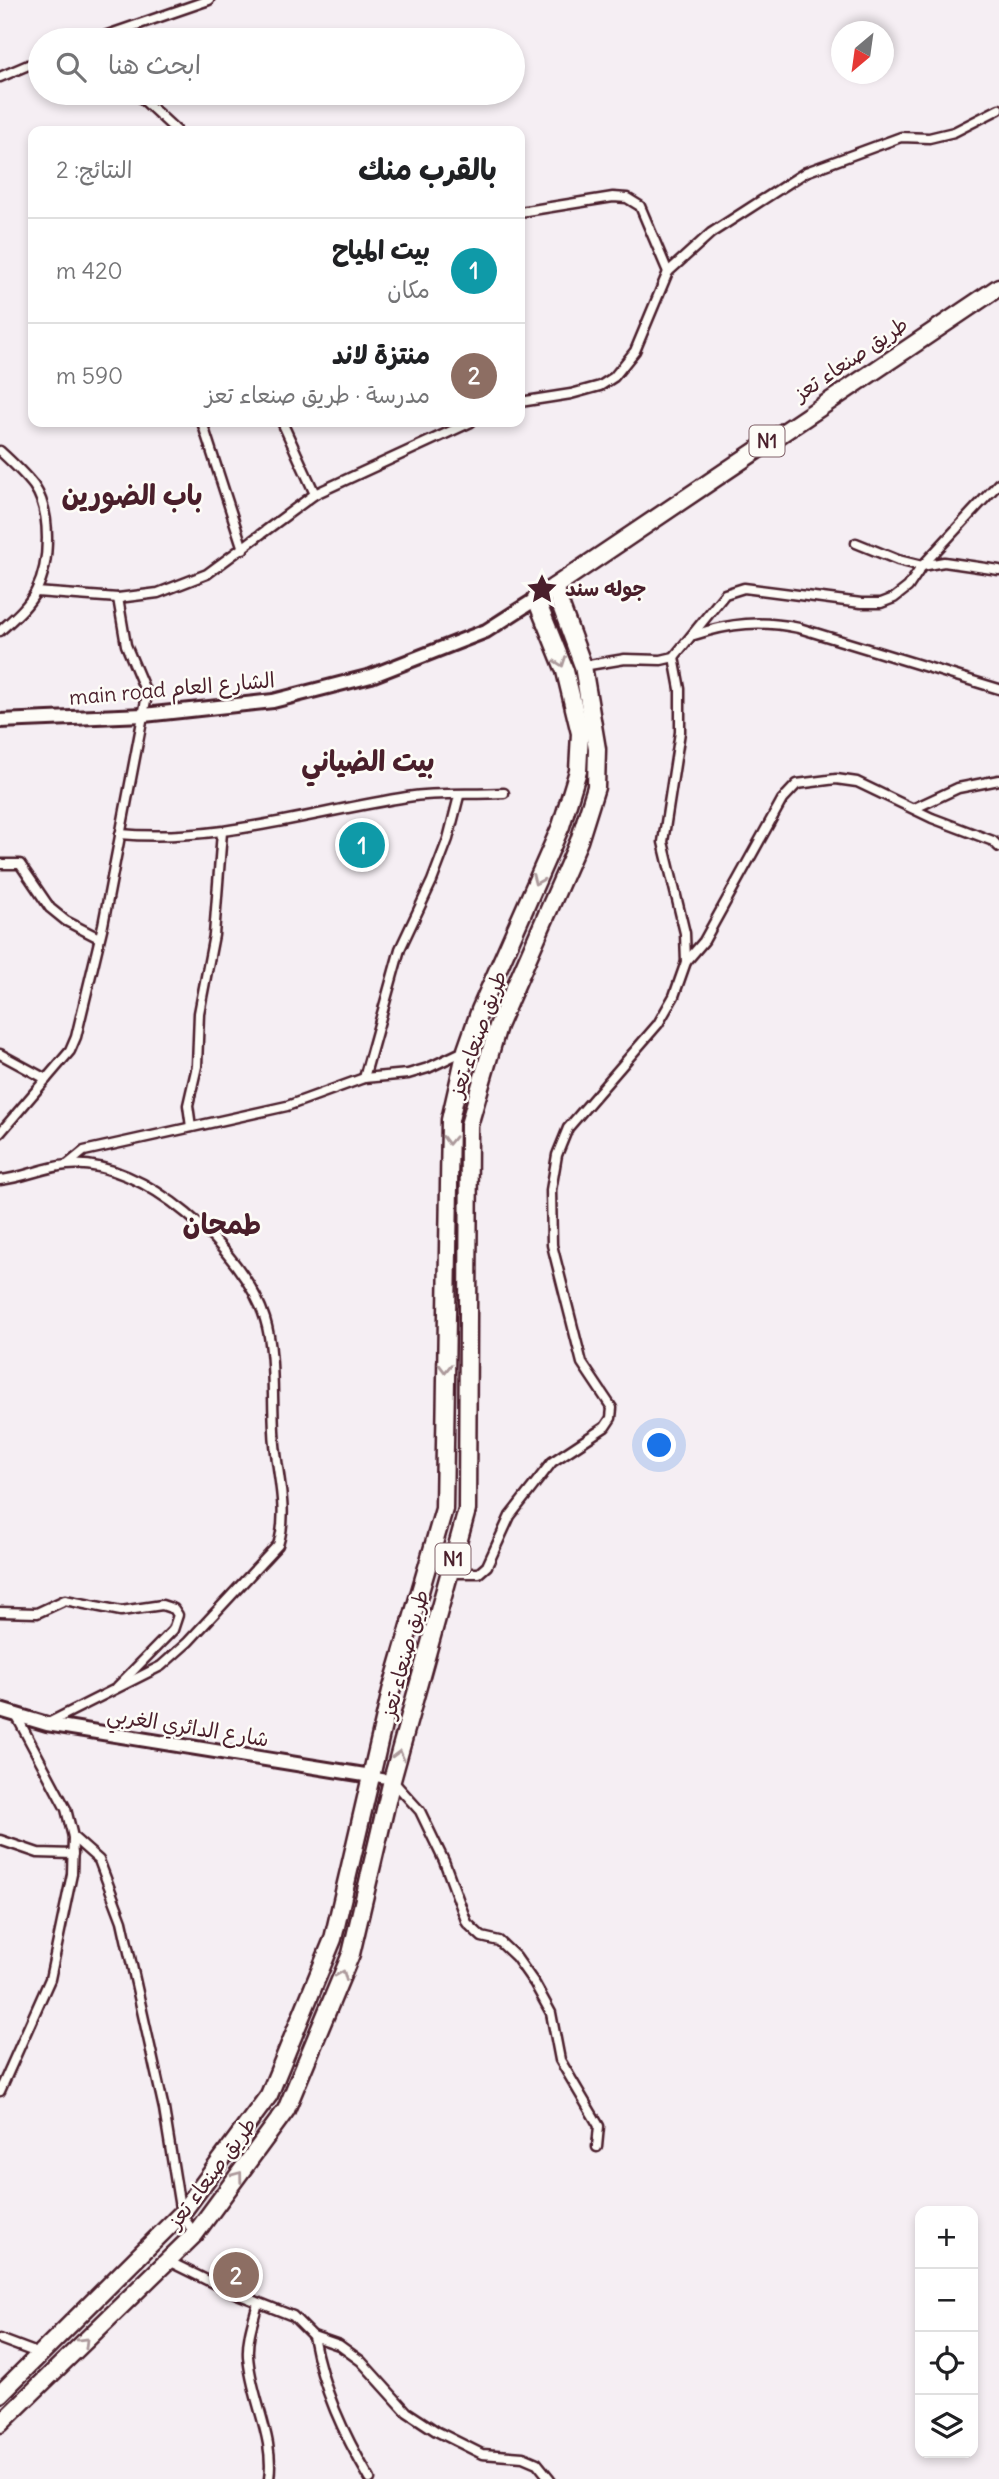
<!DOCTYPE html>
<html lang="ar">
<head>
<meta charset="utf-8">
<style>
  :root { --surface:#fff; --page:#f6f6f6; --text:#202124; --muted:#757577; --line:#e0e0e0; --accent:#ea580c }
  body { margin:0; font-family:Delius,"Playpen Sans Arabic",sans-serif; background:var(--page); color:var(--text); direction:rtl }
  .controls { position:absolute; right:21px; bottom:21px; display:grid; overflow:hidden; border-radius:14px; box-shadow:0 4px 10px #0003 }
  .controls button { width:63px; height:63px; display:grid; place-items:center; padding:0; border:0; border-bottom:2px solid var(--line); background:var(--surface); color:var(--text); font:35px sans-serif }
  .compass { position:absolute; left:831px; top:21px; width:63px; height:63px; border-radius:50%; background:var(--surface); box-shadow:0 4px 10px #0003; rotate:209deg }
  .you { position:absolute; left:660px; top:1446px; width:24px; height:24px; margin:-18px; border:5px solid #fff; border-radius:50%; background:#1a73e8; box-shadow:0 0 0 10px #1a73e833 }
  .badge { display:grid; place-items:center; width:46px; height:46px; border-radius:50%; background:var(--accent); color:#fff; font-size:23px; font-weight:700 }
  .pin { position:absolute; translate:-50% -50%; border:4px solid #fff; box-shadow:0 2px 7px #0006 }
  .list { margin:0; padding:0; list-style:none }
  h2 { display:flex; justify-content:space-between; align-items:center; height:91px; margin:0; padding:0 28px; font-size:30px }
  h2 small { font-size:23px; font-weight:400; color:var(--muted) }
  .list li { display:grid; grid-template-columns:46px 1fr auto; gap:21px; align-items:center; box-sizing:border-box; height:105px; padding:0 28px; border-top:2px solid var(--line) }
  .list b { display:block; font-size:26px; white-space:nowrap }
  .list p { margin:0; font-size:23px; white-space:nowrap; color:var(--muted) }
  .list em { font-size:23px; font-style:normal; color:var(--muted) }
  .icon { flex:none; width:38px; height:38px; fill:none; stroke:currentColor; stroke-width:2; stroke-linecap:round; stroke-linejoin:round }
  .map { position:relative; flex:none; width:999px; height:2479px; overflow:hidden; direction:ltr }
  .search { position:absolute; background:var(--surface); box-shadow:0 4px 10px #0003; left:28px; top:28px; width:497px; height:77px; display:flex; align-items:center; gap:18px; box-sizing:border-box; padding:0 24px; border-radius:38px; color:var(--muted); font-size:26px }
  .panel { position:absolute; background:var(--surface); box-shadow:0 4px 10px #0003; left:28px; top:126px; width:497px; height:301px; border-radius:14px; direction:rtl }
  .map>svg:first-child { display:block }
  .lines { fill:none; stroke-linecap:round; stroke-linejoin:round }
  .street-casing { stroke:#4a1f2b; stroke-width:13 }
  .secondary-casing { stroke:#4a1f2b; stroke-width:18 }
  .primary-casing { stroke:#4a1f2b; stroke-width:18 }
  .highway-casing { stroke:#4a1f2b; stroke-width:21 }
  .street { stroke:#fdfcf7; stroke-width:8 }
  .secondary { stroke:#fdfcf7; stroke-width:12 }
  .primary { stroke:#fdfcf7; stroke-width:12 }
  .highway { stroke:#fdfcf7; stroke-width:16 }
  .oneway { stroke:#ac999b }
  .labels { text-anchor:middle; stroke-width:5; stroke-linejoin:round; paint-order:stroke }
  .shield { fill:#fdfcf7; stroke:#806168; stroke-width:2 }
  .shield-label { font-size:19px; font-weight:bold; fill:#4a1f2b }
  .street-label { font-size:21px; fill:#4a1f2b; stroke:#fdfcf7 }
  .poi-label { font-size:21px; font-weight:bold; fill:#4a1f2b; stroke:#fdfcf7; text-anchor:start }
  .district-label { font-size:28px; font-weight:bold; fill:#4a1f2b; stroke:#fdfcf7 }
</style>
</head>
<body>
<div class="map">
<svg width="999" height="2479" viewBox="0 0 999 2479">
  <rect width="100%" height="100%" fill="#f5eef3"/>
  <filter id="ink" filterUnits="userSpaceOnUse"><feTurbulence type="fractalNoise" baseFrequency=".0143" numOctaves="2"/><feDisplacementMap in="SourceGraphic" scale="14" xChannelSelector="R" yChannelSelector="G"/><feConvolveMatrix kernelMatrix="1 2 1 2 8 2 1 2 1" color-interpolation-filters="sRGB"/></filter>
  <g filter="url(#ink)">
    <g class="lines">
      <defs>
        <g id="street">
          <path d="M93,40L209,0"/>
          <path d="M0,77L40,60"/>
          <path d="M136,93L177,131"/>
          <path d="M520,212L613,197L627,198L640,206L668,272"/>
          <path d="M520,402L571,394L600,386L614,377L635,351L668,272L711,233L806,172L901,137L929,138L954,132L999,109"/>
          <path d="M202,422L243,549"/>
          <path d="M282,422L315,494"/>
          <path d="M0,451C12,462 24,473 34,486C52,512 50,564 36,591C28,607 13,619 0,631"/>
          <path d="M856,543L898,560L922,566L944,562L999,570"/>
          <path d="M36,592L118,598L158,593L207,574L315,494L471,422"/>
          <path d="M694,635C731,623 761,620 799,628L999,689"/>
          <path d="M583,666L625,659L661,660L674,657L725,594L744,588L861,603H881L894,598L908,587L922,566L999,483"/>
          <path d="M915,808L958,788L999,780"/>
          <path d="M120,834C217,843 312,812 407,797C439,792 472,795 504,793"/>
          <path d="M0,864H20L50,908L66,921L99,938"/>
          <path d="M686,962L704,941L782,800L797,784L836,779L857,782L932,818L993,841L999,847"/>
          <path d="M0,1054L46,1079"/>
          <path d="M364,1078L400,949L432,881L448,839L459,796"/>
          <path d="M191,1127L188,1105L197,1066L199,1013L214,935L222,832"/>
          <path d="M0,1133L70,1051L76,1037L103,925L147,695L126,645L118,598"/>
          <path d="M68,1164L84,1151L287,1106L364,1078L408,1074L428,1068L464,1051"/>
          <path d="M0,1180C23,1178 44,1167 67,1165C143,1157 244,1251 265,1319C275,1351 272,1396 274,1430C275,1469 290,1508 278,1545L188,1642L161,1666L48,1723"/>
          <path d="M449,1573H479L487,1566L510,1516L552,1462L605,1427L611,1418L612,1408L582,1363L552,1245L551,1190L557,1155L568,1128L658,1024L674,996L686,962L685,933L663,842L680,732V689L674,657"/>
          <path d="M0,1612L37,1613L65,1600L121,1611L162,1605L174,1609L178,1615L173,1630L117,1687"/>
          <path d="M371,1776L392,1780L420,1811L444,1861L467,1923L482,1937L499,1941L516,1957L535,1984L551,2013L560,2060L599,2126L597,2147"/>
          <path d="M73,1837L99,1860L122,1921L164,2109L181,2214L195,2234"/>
          <path d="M0,1840L38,1853L73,1854"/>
          <path d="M0,2091L50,1979L72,1874L73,1837L66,1809L17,1717"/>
          <path d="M168,2261L227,2290L293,2316L313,2336L339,2345L361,2361L407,2412L436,2431L482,2454L523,2457L537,2463L550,2479"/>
          <path d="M258,2303C253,2321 247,2338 248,2356C251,2399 275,2437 269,2479"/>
          <path d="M313,2336C323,2390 343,2433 370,2479"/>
          <path d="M0,2339L40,2354"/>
        </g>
        <path id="secondary" d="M0,1710L47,1724L371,1776"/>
        <path id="primary" d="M0,721L144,715L273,701L371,676L486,631L536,599"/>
        <g id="highway">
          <path d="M0,2394L181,2214L269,2095L333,1939L391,1691L444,1509L450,1120L466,1050L480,1010L561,826L578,771L580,733L565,671L536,599L999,287"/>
          <path d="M0,2424L195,2234L286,2110L351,1954L392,1780L467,1510L469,1125L498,1026L579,841L596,787L597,749L583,666L554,587"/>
        </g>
      </defs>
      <use href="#street" class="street-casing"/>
      <use href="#secondary" class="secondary-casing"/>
      <use href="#primary" class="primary-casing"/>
      <use href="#highway" class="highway-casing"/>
      <use href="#street" class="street"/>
      <use href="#secondary" class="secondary"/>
      <use href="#primary" class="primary"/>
      <use href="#highway" class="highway"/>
    </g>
    <defs><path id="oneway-chevron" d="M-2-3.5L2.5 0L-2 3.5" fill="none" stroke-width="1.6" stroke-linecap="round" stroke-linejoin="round" transform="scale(1.75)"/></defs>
    <g class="oneway">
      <use href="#oneway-chevron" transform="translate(561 662) rotate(70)"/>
      <use href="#oneway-chevron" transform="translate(537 880) rotate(114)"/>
      <use href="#oneway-chevron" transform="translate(449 1140) rotate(91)"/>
      <use href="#oneway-chevron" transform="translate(445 1368) rotate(91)"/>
      <use href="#oneway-chevron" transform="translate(399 1755) rotate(-75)"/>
      <use href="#oneway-chevron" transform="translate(342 1975) rotate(-68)"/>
      <use href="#oneway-chevron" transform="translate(238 2176) rotate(-53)"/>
      <use href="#oneway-chevron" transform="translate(84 2342) rotate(-45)"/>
    </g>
  </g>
  <defs>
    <symbol id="sight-bare" viewBox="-9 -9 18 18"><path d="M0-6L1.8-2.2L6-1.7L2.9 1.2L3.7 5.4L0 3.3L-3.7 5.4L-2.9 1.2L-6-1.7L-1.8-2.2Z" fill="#4a1f2b" stroke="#fdfcf7" stroke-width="2.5" paint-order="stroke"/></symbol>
  </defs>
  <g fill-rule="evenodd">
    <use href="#sight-bare" x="520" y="567" width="44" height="44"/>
  </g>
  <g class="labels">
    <g class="shield">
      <rect x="749.5" y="425.5" width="35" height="31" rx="5"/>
      <rect x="435.5" y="1543.5" width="35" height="31" rx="5"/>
    </g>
    <g class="shield-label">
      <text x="767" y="448">N1</text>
      <text x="453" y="1566">N1</text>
    </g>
    <g class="street-label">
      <text transform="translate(851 359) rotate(-34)" y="7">طريق صنعاء تعز</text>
      <text transform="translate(172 689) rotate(-5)" y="7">main road الشارع العام</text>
      <text transform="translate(478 1034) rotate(-70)" y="7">طريق صنعاء تعز</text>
      <text transform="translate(405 1654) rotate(-75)" y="7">طريق صنعاء تعز</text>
      <text transform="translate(188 1727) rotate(9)" y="7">شارع الدائري الغربي</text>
      <text transform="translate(212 2173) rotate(-53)" y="7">طريق صنعاء تعز</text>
    </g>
    <g class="poi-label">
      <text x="565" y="596">جوله سند</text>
    </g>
    <g class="district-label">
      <text x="132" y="505">باب الضورين</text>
      <text x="368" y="771">بيت الضياني</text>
      <text x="222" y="1234">طمحان</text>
    </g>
  </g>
</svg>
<div class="controls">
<button>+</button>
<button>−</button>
<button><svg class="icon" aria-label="locate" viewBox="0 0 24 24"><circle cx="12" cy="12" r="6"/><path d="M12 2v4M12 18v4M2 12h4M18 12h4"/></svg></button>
<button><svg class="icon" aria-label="layers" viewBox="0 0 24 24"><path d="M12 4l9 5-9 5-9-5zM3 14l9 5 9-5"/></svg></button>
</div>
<svg class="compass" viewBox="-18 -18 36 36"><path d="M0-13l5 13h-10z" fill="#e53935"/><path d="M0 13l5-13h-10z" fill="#757577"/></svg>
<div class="you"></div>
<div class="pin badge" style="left:362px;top:845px;background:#0f9aa8">1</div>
<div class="pin badge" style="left:236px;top:2275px;background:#8d6e63">2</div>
<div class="search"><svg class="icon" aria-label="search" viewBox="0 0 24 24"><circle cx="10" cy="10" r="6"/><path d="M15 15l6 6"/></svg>ابحث هنا</div>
<section class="panel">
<h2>بالقرب منك<small>النتائج: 2</small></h2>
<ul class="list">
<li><span class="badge" style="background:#0f9aa8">1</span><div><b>بيت المياح</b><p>مكان</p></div><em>420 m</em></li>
<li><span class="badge" style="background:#8d6e63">2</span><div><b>منتزة لاند</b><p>مدرسة · طريق صنعاء تعز</p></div><em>590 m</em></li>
</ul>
</section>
</div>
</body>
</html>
